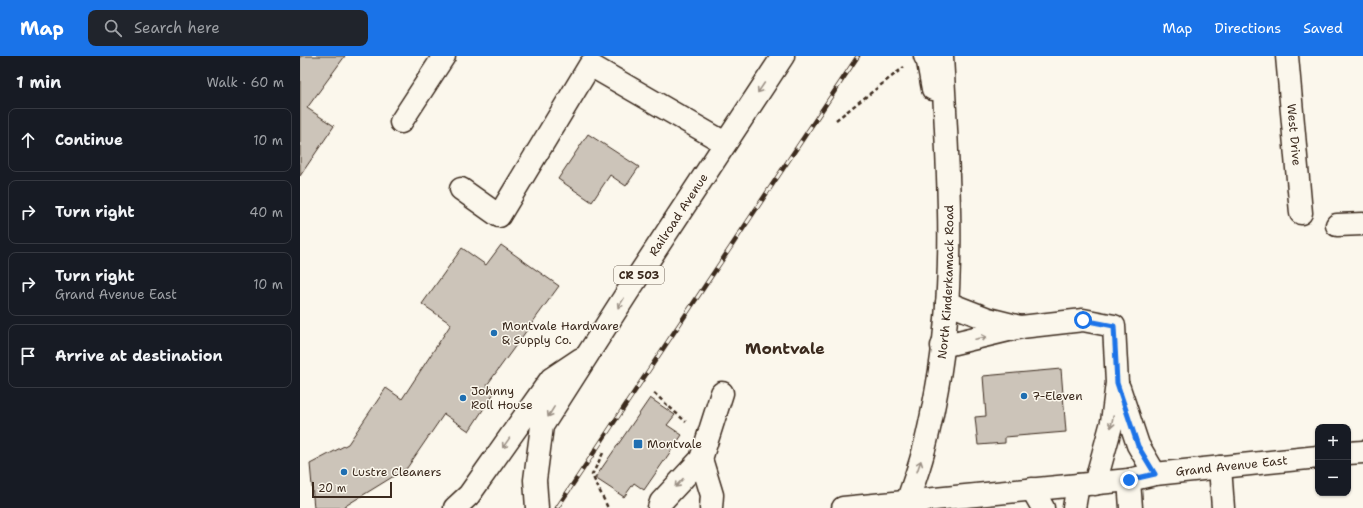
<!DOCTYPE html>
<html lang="en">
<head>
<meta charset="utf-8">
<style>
  :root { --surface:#171b24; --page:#20242c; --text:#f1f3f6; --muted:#9ea1a6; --line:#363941; --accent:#1a73e8 }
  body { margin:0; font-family:"Shantell Sans",sans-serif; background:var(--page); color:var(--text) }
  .controls { position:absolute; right:12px; bottom:12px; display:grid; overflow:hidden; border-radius:8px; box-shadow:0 1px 3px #0004 }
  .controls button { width:36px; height:36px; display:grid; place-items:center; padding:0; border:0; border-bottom:1px solid var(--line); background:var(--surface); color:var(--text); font:20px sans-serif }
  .scale { position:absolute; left:12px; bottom:10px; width:80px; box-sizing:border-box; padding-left:4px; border:2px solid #3b2a1e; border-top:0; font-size:11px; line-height:14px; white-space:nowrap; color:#3b2a1e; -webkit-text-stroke:3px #fbf7ec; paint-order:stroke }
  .stop { position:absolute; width:12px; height:12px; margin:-9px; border:3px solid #1a73e8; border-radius:50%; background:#fff }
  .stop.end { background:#1a73e8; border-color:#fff; box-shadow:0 1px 4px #0008 }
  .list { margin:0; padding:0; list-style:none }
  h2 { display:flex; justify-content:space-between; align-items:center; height:52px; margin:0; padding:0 16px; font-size:17px }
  h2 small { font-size:13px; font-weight:400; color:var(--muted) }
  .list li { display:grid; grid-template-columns:26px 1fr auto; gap:12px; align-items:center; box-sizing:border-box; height:64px; margin:0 8px 8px; padding:0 8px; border:1px solid var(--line); border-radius:8px }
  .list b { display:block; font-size:15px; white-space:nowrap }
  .list p { margin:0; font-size:13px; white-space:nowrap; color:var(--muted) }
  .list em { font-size:13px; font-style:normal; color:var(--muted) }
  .icon { flex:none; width:22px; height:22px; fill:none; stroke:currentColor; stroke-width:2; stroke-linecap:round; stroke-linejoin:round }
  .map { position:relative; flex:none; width:1063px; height:452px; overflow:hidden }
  header { display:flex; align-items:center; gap:24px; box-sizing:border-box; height:56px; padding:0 20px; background:var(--accent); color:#fff }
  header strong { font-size:19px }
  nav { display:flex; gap:22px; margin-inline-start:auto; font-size:14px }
  .search { width:280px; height:36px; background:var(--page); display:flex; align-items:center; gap:10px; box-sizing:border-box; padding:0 14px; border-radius:8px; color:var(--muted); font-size:15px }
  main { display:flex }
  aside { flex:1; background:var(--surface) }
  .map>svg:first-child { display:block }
  .building { fill:#ccc4b9; stroke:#3b2a1e }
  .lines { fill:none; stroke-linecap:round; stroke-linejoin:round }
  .minor-casing { stroke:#3b2a1e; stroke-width:25 }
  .major-casing { stroke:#3b2a1e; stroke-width:25 }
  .path { stroke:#3b2a1e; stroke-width:2.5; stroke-dasharray:4 3; stroke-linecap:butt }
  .minor { stroke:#fbf7ec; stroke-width:22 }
  .major { stroke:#fbf7ec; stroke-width:22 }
  .rail-casing { stroke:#3b2a1e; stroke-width:4.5 }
  .rail { stroke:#fbf7ec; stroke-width:3; stroke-dasharray:9; stroke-linecap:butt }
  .oneway { stroke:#9b9085 }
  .route { stroke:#1a73e8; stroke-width:5 }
  .poi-dot { fill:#1f6fb2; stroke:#fbf7ec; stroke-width:1.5 }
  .labels { text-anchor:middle; stroke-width:3; stroke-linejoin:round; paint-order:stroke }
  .shield { fill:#fbf7ec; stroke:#75685c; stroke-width:1 }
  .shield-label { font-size:11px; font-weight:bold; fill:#3b2a1e }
  .street-label { font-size:12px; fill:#3b2a1e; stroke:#fbf7ec }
  .poi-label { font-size:12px; fill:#3b2a1e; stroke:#fbf7ec; text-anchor:start }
  .district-label { font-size:16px; font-weight:bold; fill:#3b2a1e; stroke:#fbf7ec }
</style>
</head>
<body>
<header>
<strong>Map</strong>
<div class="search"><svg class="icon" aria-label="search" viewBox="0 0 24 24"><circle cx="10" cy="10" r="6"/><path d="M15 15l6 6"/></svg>Search here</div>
<nav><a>Map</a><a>Directions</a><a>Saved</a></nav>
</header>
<main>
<aside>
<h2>1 min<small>Walk · 60 m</small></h2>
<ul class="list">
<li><svg class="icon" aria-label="ahead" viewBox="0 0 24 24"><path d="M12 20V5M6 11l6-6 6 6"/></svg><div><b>Continue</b></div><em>10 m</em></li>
<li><svg class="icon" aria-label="right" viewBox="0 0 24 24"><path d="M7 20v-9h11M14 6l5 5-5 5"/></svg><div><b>Turn right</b></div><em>40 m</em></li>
<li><svg class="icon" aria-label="right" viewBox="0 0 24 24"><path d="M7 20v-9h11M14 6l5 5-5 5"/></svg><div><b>Turn right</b><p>Grand Avenue East</p></div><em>10 m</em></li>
<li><svg class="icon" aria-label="arrive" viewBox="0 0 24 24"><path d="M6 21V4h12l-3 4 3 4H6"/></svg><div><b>Arrive at destination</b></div></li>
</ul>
</aside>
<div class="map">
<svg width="1063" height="452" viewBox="0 0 1063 452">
  <rect width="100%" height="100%" fill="#fbf7ec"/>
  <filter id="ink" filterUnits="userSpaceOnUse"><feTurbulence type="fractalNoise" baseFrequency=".025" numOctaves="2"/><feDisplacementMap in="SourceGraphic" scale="8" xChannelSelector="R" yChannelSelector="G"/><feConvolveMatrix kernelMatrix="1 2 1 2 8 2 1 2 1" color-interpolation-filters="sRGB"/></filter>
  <g filter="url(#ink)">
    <g class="building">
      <path d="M0,0H45L7,52L34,70L0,120Z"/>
      <path d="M288,78L339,111L326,130L310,119L292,146L258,123Z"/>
      <path d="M201,189L259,230L187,329L196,334L169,375L144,358L107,412L42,452H14L10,408L48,388L86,332L102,343L151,268L122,248L162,192L186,209Z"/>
      <path d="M761,313L766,376L705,381V387L678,389L675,361L686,360L683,320Z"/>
      <path d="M350,342L375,359L367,369L382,379L344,434L334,427L324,441L295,422Z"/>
    </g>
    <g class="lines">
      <defs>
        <g id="minor">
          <path id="s1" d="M987,0L1001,157"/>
          <path d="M101,66L144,0"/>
          <path d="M161,133L199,160L290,9L425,87"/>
          <path d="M1037,169L1063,168"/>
          <path d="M647,247L688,263L720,271"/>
          <path d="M642,290L721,271L783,264L814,270L817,327L812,366L795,428"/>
          <path d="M819,332L838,389L855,418"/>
          <path d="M401,403L412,439L411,452"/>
          <path d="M920,411L923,452"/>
          <path d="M829,424L831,452"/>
          <path d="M732,433L743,452"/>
          <path d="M359,452L361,446L401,403L422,337"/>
          <path d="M774,452L778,429"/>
        </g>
        <g id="major">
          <path d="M625,0L628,6L633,33"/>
          <path d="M1048,397L1063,396"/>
          <path d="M155,452L169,439L251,323L281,303"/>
          <path id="s2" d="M237,452L235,424L242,370L327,237L483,0"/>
          <path id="s3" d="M543,452L829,424L855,418L1018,401"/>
          <path id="s4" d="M605,452C611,434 618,416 623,397C629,376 633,354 637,332C657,223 648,110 642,0"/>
        </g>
      </defs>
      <use href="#minor" class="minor-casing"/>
      <use href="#major" class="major-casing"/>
      <g class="path">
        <path d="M536,64L604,11"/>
        <path d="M354,337L386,366"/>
        <path d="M303,397L292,419L308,452"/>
      </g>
      <use href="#minor" class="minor"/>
      <use href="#major" class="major"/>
      <defs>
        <path id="rail" d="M257,452L558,0"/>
      </defs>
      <use href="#rail" class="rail-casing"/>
      <use href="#rail" class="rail"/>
    </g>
    <defs><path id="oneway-shaft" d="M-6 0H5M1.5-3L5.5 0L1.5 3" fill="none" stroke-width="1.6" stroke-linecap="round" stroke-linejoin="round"/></defs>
    <g class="oneway">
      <use href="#oneway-shaft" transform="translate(461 32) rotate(124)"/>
      <use href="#oneway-shaft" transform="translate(321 247) rotate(122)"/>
      <use href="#oneway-shaft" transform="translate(681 282) rotate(-12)"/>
      <use href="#oneway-shaft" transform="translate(251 356) rotate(122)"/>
      <use href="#oneway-shaft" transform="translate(812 366) rotate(101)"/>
      <use href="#oneway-shaft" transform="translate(206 387) rotate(125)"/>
      <use href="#oneway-shaft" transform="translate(619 410) rotate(-71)"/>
      <use href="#oneway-shaft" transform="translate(379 427) rotate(133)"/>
    </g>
  </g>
  <g class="lines" filter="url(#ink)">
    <path class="route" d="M783,264L814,270L817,327L838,390L855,418L829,424"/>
  </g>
  <g class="poi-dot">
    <circle cx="194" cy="277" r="4"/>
    <circle cx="724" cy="340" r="4"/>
    <circle cx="163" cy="342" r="4"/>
    <rect x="333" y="383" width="10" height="10" rx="2"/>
    <circle cx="44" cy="416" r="4"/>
  </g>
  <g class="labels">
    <rect class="shield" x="314" y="210" width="50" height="18" rx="3"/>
    <g class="shield-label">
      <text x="339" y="223">CR 503</text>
    </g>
    <g class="street-label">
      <text dy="4" stroke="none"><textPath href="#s1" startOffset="79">West Drive</textPath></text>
      <text dy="4" stroke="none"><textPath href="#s2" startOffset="334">Railroad Avenue</textPath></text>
      <text dy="4" stroke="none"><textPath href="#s4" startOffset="231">North Kinderkamack Road</textPath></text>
      <text dy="4" stroke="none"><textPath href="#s3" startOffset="391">Grand Avenue East</textPath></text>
    </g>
    <g class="poi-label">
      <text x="202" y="274">Montvale Hardware<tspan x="202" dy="14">&amp; Supply Co.</tspan></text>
      <text x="171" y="339">Johnny<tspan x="171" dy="14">Roll House</tspan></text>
      <text x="732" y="344">7-Eleven</text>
      <text x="347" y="392">Montvale</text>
      <text x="52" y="420">Lustre Cleaners</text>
    </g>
    <g class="district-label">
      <text x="485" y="298">Montvale</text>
    </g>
  </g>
</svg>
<div class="controls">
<button>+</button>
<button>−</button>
</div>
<div class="scale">20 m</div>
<div class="stop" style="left:783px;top:264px"></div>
<div class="stop end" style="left:829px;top:424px"></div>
</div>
</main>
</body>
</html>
